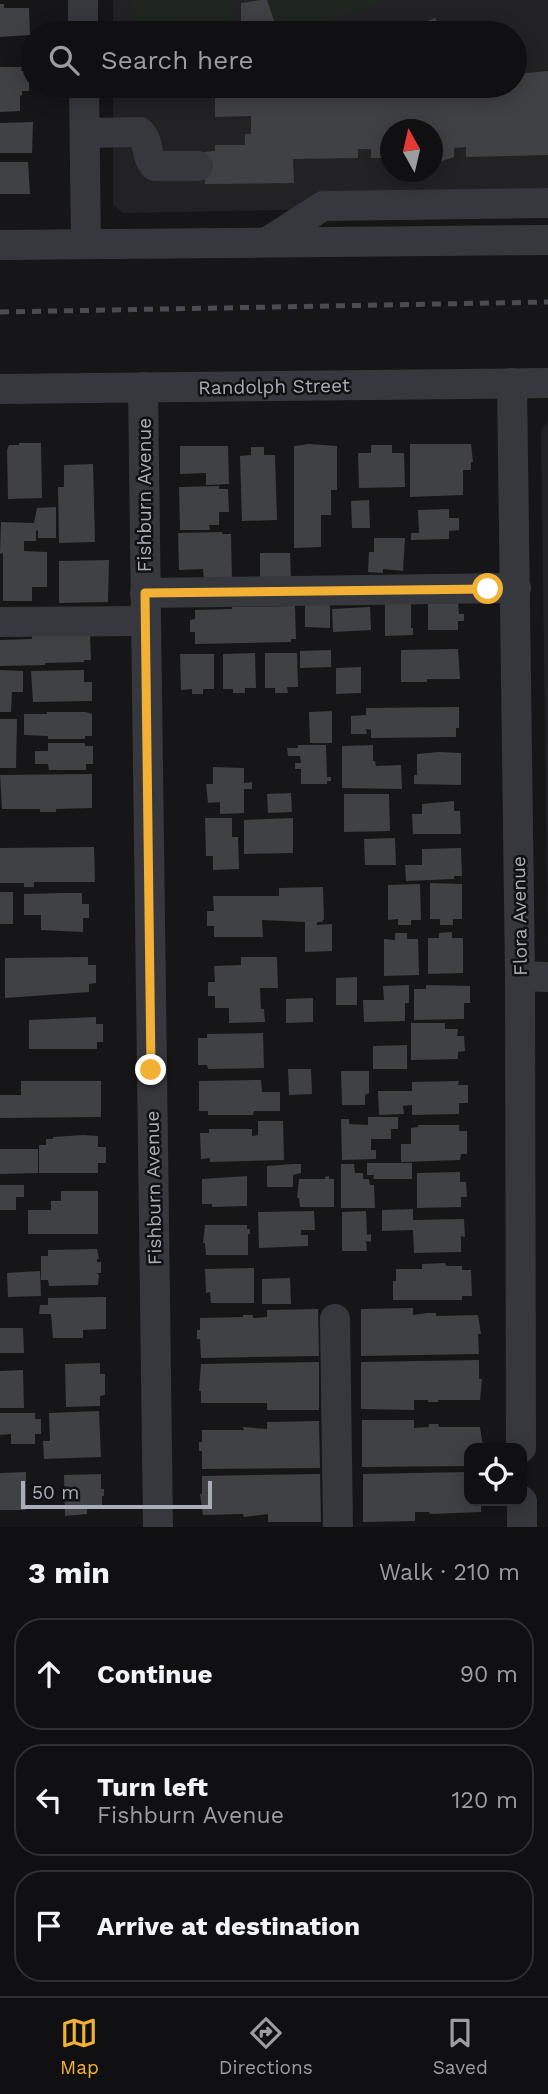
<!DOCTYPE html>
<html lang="en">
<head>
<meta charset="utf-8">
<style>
  :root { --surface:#101012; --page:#19191b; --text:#f1f3f6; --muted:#9c9d9f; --line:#303032; --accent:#f2b134 }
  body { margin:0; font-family:"Work Sans",sans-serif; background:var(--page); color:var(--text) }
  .controls { position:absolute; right:21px; bottom:21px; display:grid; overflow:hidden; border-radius:14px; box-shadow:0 4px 18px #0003 }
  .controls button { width:63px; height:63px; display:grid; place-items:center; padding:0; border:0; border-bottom:2px solid var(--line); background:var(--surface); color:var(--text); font:35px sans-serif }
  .compass { position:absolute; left:380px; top:119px; width:63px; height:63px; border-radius:50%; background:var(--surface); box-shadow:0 4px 18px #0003; rotate:352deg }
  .scale { position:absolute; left:21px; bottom:18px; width:191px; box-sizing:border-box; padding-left:7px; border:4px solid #a8adb8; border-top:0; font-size:19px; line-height:24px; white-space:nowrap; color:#a8adb8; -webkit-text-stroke:5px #111113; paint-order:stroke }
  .stop { position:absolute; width:21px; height:21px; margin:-16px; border:5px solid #f2b134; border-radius:50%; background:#fff }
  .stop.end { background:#f2b134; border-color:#fff; box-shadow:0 2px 7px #0008 }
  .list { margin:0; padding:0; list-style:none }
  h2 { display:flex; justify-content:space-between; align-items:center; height:91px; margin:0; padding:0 28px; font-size:30px }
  h2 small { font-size:23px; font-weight:400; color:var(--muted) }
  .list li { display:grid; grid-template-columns:46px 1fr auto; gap:21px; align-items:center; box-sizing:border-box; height:112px; margin:0 14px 14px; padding:0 14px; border:2px solid var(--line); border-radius:28px }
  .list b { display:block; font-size:26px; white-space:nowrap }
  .list p { margin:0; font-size:23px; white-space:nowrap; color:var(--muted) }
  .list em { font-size:23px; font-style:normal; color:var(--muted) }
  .icon { flex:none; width:38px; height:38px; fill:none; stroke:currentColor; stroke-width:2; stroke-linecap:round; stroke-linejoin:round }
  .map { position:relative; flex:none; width:548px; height:1527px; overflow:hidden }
  .search { position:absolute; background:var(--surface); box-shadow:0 4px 18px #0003; left:21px; right:21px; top:21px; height:77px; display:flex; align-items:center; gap:18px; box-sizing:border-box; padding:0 24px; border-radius:38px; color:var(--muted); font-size:26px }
  .sheet { height:469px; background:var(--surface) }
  nav { display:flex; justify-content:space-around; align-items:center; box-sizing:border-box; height:98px; border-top:2px solid var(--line); background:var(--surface); font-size:19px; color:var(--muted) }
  nav a { display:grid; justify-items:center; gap:4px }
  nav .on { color:var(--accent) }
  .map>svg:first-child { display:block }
  .built { fill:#222225; fill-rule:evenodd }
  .green { fill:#1e261f }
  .building { fill:#404145 }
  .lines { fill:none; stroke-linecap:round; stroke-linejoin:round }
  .minor { stroke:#37383d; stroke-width:30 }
  .rail { stroke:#4a4c52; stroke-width:5; stroke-dasharray:9 7; stroke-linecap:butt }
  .route { stroke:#f2b134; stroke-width:9 }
  .labels { text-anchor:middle; stroke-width:5; stroke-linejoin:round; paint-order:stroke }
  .street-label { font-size:19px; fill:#a8adb8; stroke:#111113 }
</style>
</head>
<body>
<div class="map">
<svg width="548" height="1527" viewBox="0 0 548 1527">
  <rect width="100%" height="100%" fill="#161618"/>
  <g class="built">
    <path d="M113,0H548V205L122,213L113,204V86H515V33H113ZM391,130H433V172H391Z"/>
    <path d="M548,421V950L541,431Z"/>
  </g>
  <g class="green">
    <path d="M133,0H231V20L133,21Z"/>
    <path d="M267,0H388L294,33H284L278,19H274Z"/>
  </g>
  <g class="building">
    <path d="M261,0H267L276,26L259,32H241V3Z"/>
    <path d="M0,4H4V8H29L30,35L0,37Z"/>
    <path d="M435,18L444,33H396Z"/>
    <path d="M0,67H22L21,71H29V91H22V95L20,96V111L0,112Z"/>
    <path d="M548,71V155L466,157V147L454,148V157L433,164V130H391V162L383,158H371V149H358V158L293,159L294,183L205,184L204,152L215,151V145H245V134H251V116L215,117V86H515V74Z"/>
    <path d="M33,122L32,153H0V123Z"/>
    <path d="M0,162H28L30,194H0Z"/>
    <path d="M19,443H41L42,498L8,499L7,450L9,445H19Z"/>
    <path d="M309,444L337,446V490H331V515H321V547L294,548V446Z"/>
    <path d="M410,444H471L473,462H471V470H463V495L410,497Z"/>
    <path d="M371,445H392V453H404L405,487L359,488L358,453H371Z"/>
    <path d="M180,446H228L229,484L206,485V473L180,474Z"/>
    <path d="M251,447H264V455H275L277,520L242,521L240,456L251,455Z"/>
    <path d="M93,464L95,542L59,543L58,487H64V465Z"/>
    <path d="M219,486V489H228L229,512H219V525H209L210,530H180L179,487Z"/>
    <path d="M369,500L370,528H352L351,501Z"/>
    <path d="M56,507V538H38V530L36,531V541H24V551L47,552V587H32V601H3V553L0,554L1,522L34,523L37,508Z"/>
    <path d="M449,509V518H459V530L449,531V539L411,540V533H419L418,510Z"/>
    <path d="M222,532V534H231L232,580H204L203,569L179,570L178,533Z"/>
    <path d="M374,538H405L403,571L383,569V573L368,572L369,552H374Z"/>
    <path d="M260,553H290L291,580L260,581Z"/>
    <path d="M109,560L108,602L59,603V561Z"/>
    <path d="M458,602L459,614H464V621H458V630H428V603Z"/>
    <path d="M330,603V628L305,627V604Z"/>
    <path d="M385,603H411V628H413V635L385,636Z"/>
    <path d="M295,606L296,639H291V642L195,644V632H190V620L195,619V610L232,609V607Z"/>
    <path d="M370,607L371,630L333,632L332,609Z"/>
    <path d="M32,634H90L91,660H84V662L45,663V665L0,666V640L32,639Z"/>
    <path d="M458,649L460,679H427V682H401V650Z"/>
    <path d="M331,650V667L300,668V651Z"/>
    <path d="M255,653L256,688H245V693H233V689H223V654Z"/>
    <path d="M265,653H297L298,687H287L288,693H275V688H265Z"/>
    <path d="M180,654H214V689H203V694H192V689L181,690Z"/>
    <path d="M361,667V693L336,694V668Z"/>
    <path d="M0,670L23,671V692H12L11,712H0Z"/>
    <path d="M84,670V682H92V701L33,702L31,671Z"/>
    <path d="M459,707V728H456V737L371,738V730L366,729L367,734H351V716L366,715V708Z"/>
    <path d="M332,711V743H310L309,712Z"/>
    <path d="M47,712H85L92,714V736H85V739H48V736L24,735V714H47Z"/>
    <path d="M0,719H17L16,768H0Z"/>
    <path d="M48,743H85V746H93V764H86V770H49L48,764H35V751H48Z"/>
    <path d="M298,745H326L327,777H331V781H327V784H301V769H295V763H301L300,756H288L287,748H298Z"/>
    <path d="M373,745V761H375L376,766L401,765L402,789L342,788V746Z"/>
    <path d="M439,752L461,753V785L414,784V775H417V754Z"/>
    <path d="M213,767L244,768V783L252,782V789H244V813L220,814V802L208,803L206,784H213Z"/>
    <path d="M92,774V808L56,809V812H40V809H2L0,775Z"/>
    <path d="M291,793L292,812L268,813L267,794Z"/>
    <path d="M344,794H389L390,831L344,832Z"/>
    <path d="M454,801V811H460L461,834H413L412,814H422V804Z"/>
    <path d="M205,818H232V837H238L239,869L213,870V856H206Z"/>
    <path d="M293,818V853L244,854V820Z"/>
    <path d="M395,838L396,865H365L364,839Z"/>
    <path d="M94,847L95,882H34V887H24V883H0V848Z"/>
    <path d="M461,848L462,876H454V879L406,881L405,865H422V849Z"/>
    <path d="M430,883L462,884V919H453V925H440V919H430Z"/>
    <path d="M420,884L421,920H411V925H398V919L388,920V885Z"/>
    <path d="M323,887L324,919L322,922H317V925L332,924V951L305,952V922L262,920L263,937H214V926H207V911H214L213,896H279V888Z"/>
    <rect x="0" y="892" width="13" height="32"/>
    <path d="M62,893H82V904H89V918H83V932L41,930V915H24V894Z"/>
    <path d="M452,932V938H463V973L428,974V938H439V933Z"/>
    <path d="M395,933H407V939H418L419,975L384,976V939L395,940Z"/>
    <path d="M88,957V965H96V983L89,984V992L5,998V958Z"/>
    <path d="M241,957H277L278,988H260L261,1009H264L265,1022L229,1023V1008H215V996H208V982H215L214,966L241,965Z"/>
    <path d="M357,977V1005H336V978Z"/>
    <path d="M409,985V1003H405V1021L364,1022L363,1000H384L383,986Z"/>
    <path d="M426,985L470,986V1003H464V1019L414,1020V989H426Z"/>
    <path d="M313,998V1022L286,1023V999Z"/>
    <path d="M96,1017V1024H103V1042H97V1049H29V1020Z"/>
    <path d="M411,1023H445V1029H458L457,1036H464L465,1051L458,1052V1059L411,1060Z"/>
    <path d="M263,1033L264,1068L208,1069L207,1065H198V1038H207V1034Z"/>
    <path d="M407,1045V1069H373V1046Z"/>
    <path d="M288,1069H311L312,1094L289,1095Z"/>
    <path d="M341,1071H369V1093L365,1095V1105H342Z"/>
    <path d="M261,1080L262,1092H280V1111H254L253,1115H208V1111H199V1081Z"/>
    <path d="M21,1081H101V1117L0,1118V1095H21Z"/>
    <path d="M459,1081L458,1085H468V1103H459V1114L412,1115V1105L403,1106L404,1114L379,1115L378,1091H412V1082Z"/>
    <path d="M368,1117H398V1129H391V1139H371V1150H376V1159L342,1160L341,1119H349V1124L368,1125Z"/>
    <path d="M258,1121H283L284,1160L210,1162V1158L201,1159L200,1133H209V1129H252V1136L258,1135Z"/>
    <path d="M418,1125H459V1131H467V1154H461L460,1160L401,1162V1144H411V1128L418,1127Z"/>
    <path d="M83,1135L98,1136V1147H106V1163H98V1173H39V1145H46V1139H53V1137Z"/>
    <path d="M0,1149H38V1173L0,1174Z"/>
    <path d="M367,1163H412V1179H373L374,1175H367Z"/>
    <path d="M293,1164H301V1173L293,1175V1187H267V1166Z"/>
    <path d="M341,1164H354L355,1173H363V1179H369L370,1185H374L375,1208H341Z"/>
    <path d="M460,1172V1182H466L467,1197H461V1207L417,1208V1173Z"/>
    <path d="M247,1176V1206L212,1207V1204H202V1179Z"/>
    <path d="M329,1176V1179H334V1207H300L299,1198H297L299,1179H325V1177Z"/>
    <path d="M0,1185H24V1197H16V1210H0Z"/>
    <path d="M61,1191H98V1234H28V1210H51V1201H61Z"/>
    <path d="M413,1209V1220L464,1219L465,1237L461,1236V1252L414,1253L413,1230L382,1231V1210Z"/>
    <path d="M314,1211L315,1230H301V1235H308V1246L259,1248L258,1212Z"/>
    <path d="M366,1211L367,1235L371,1234V1242L366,1241L367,1251H342V1212Z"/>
    <path d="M205,1225H247V1229H250V1234H248V1255H206L205,1243H203Z"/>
    <path d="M97,1249L99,1259H97V1262H101V1273H97L99,1275L98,1285L49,1286L48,1280H41V1256H48V1250Z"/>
    <path d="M445,1263L446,1266H462V1270H471L472,1296H462V1300H393V1281H396V1269H422V1264Z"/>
    <path d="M254,1268V1303H211L210,1292L206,1293L205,1269Z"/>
    <path d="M40,1271L41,1296L8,1297L7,1273Z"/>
    <path d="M290,1278L291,1304H262V1279Z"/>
    <path d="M106,1297V1329L83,1330V1338H53L51,1314H39L40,1305H48V1298Z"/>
    <path d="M413,1308V1315L427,1313H436V1316L478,1315L481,1334H478L479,1354L361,1356V1309Z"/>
    <path d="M318,1309L319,1356L201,1358L200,1339H197V1330H200V1318L243,1317V1315H253V1318L267,1317V1310Z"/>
    <path d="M0,1328H23L24,1353H0Z"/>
    <path d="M479,1360V1379H482L480,1400H438V1402H428V1400H414V1410L361,1409V1362Z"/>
    <path d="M319,1362V1410H267V1403H201V1391H199L201,1364Z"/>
    <path d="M100,1363V1374H105V1395L100,1396V1406L66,1407L65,1364Z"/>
    <path d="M23,1370L24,1408H0V1371Z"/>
    <path d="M99,1411L101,1457L44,1459L43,1441H50L49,1413Z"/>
    <path d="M0,1413H35V1419H41V1434H35V1444H11V1434L0,1435Z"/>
    <path d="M362,1420H414V1428L429,1427V1424H438L439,1427H480L483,1447L469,1448V1466L362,1467Z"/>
    <path d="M319,1421L320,1468L202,1469V1451H199V1442H202V1430H244L243,1427L267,1429V1422Z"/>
    <path d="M26,1472V1510H0V1473Z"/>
    <path d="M469,1472V1501H481V1512L430,1514L429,1512H415V1521L363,1522V1474Z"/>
    <path d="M101,1474V1489H104V1496H102V1508H87V1514L65,1516L64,1475Z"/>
    <path d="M320,1474L321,1522H268V1514L244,1517L243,1514L203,1515L200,1494H202V1476Z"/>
  </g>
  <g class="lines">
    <g class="minor">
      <path d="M83,0V33"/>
      <path d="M84,86L86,244"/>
      <path d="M85,133L140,132C150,142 145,157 155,166H198"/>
      <path d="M267,242L323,206L548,203"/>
      <path d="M0,245L548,240"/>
      <path d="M512,383L520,976L521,1448"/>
      <path d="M143,387L158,1527"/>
      <path d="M0,389L548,383"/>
      <path d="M145,593L516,588"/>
      <path d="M0,622L145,621"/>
      <path d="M520,976L548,977"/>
      <path d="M335,1319L338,1527"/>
      <path d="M522,1501V1527"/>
    </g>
    <path class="rail" d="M0,312L548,302"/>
  </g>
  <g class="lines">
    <path class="route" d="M151,1070L145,593L488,589"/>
  </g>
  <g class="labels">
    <g class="street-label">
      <text transform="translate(274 386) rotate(-1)" y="7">Randolph Street</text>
      <text transform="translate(144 495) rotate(-90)" y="7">Fishburn Avenue</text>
      <text transform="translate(519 916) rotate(-91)" y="7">Flora Avenue</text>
      <text transform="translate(153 1188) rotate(-91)" y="7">Fishburn Avenue</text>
    </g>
  </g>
</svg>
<div class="controls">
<button><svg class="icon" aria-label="locate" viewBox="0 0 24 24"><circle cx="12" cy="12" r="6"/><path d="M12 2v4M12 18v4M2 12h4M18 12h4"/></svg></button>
</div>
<svg class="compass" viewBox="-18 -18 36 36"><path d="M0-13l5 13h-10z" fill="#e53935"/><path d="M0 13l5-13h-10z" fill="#9c9d9f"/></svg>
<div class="scale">50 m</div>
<div class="stop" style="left:488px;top:589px"></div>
<div class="stop end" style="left:151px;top:1070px"></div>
<div class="search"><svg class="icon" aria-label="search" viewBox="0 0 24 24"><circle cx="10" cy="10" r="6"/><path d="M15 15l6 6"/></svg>Search here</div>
</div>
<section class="sheet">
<h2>3 min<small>Walk · 210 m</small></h2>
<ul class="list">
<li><svg class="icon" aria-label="ahead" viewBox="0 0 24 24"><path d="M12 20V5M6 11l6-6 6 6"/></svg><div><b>Continue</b></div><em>90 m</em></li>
<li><svg class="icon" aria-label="left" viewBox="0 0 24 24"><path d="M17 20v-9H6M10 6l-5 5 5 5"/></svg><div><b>Turn left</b><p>Fishburn Avenue</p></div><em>120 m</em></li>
<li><svg class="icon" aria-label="arrive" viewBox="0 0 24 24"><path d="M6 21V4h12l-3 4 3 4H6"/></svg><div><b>Arrive at destination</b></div></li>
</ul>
</section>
<nav>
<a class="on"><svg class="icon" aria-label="map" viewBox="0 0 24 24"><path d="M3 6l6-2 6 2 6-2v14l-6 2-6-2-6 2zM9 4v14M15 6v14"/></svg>Map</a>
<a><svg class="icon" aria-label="directions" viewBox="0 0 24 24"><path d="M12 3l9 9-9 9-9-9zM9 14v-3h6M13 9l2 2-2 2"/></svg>Directions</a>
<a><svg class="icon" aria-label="saved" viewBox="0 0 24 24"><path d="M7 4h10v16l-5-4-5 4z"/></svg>Saved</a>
</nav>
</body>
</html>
